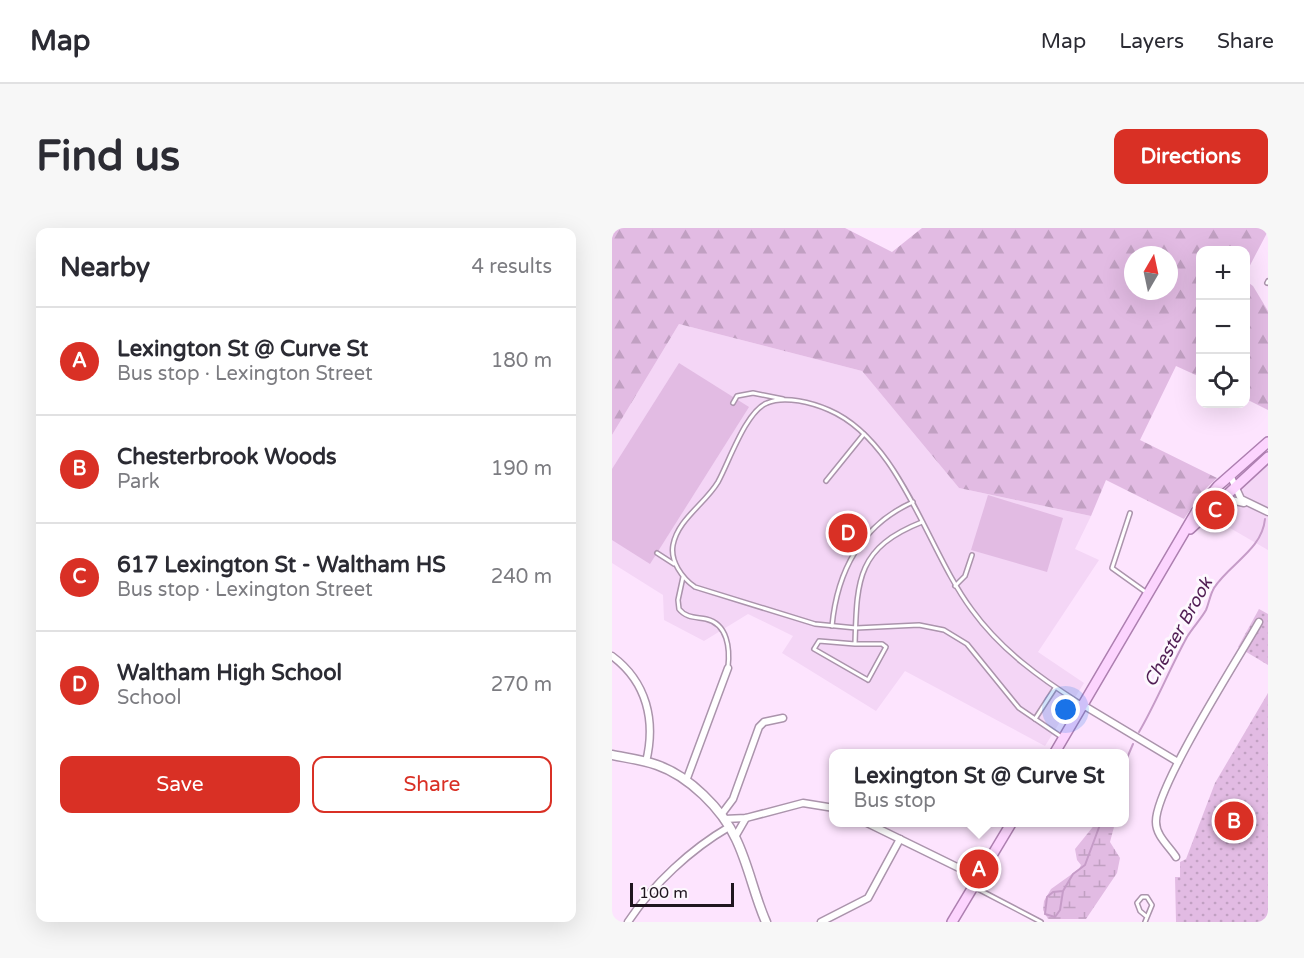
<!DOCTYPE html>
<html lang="en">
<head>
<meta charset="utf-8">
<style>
  :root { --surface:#fff; --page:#f7f7f7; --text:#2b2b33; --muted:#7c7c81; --line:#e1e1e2; --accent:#d93025 }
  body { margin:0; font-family:"Varela Round",sans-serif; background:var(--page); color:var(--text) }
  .controls { position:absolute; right:18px; top:18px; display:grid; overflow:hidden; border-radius:12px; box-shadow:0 6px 24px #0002 }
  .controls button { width:54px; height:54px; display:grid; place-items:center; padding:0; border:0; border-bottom:2px solid var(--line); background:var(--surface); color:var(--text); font:30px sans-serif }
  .compass { position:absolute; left:512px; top:18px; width:54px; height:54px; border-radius:50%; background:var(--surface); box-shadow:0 6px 24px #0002; rotate:9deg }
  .scale { position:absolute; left:18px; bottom:15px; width:104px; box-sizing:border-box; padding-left:6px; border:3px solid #1f161f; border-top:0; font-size:16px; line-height:21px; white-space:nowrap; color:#1f161f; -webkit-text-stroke:4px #fdf8fe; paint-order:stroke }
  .you { position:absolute; left:454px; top:482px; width:21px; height:21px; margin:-15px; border:4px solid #fff; border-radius:50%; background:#1a73e8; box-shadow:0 0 0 9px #1a73e833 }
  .badge { display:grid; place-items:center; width:39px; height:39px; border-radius:50%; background:var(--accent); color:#fff; font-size:20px; font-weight:700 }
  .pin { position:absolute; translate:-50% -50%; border:3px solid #fff; box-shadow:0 2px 6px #0006 }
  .popup { position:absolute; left:217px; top:521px; width:300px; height:78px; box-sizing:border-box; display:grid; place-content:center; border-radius:12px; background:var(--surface); filter:drop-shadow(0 2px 4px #0005); font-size:20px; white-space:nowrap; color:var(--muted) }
  .popup b { font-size:22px; color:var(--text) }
  .popup::after { content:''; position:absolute; left:50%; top:100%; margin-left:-12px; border:12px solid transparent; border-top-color:var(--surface) }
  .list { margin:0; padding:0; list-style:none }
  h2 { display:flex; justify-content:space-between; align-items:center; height:78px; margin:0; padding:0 24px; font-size:26px }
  h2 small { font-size:20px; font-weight:400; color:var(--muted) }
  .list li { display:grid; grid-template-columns:39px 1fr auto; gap:18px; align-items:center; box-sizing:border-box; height:108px; padding:0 24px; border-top:2px solid var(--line) }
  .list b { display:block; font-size:22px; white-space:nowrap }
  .list p { margin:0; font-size:20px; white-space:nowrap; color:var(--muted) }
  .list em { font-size:20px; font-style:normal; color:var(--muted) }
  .actions { display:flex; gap:12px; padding:18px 24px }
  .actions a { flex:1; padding:14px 0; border:2px solid var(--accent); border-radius:12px; text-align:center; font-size:21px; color:var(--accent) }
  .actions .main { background:var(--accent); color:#fff }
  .icon { flex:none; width:33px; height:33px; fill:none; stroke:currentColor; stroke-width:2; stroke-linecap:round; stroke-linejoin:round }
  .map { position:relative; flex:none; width:656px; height:694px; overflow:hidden; border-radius:12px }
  header { display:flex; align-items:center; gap:36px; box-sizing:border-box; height:84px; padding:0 30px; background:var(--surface); border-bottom:2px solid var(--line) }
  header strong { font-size:28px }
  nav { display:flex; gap:33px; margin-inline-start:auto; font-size:21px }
  .intro { display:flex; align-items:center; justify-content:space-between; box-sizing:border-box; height:144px; padding:0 36px }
  h1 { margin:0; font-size:42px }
  .button { padding:15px 27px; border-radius:12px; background:var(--accent); color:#fff; font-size:21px; font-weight:700 }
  main { display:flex; gap:36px; padding:0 36px }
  aside { flex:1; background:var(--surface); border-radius:12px; box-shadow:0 6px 24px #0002 }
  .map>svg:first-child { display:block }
  .built { fill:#f4d6f6 }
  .green { fill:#e2bbe3 }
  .forest { fill:url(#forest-firs); fill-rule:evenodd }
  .wetland { fill:url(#wetland-marsh) }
  .park { fill:url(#park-dots) }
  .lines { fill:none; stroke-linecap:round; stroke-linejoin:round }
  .stream { stroke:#c69cc8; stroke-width:2 }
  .lane-casing { stroke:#ab94ac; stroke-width:6 }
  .street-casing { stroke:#ab94ac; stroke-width:9 }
  .secondary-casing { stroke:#ab94ac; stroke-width:11 }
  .primary-casing { stroke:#ad7fb0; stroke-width:12 }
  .lane { stroke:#fff; stroke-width:3 }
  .street { stroke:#fff; stroke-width:6 }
  .secondary { stroke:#fff; stroke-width:8 }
  .primary { stroke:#fcd4fe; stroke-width:9 }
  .labels { text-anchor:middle; stroke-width:6; stroke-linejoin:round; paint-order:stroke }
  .water-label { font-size:18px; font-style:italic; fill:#511e54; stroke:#fdf8fe }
</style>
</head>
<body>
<header>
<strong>Map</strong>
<nav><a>Map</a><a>Layers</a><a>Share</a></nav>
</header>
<div class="intro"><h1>Find us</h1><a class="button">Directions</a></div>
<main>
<aside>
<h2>Nearby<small>4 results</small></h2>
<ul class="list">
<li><span class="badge">A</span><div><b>Lexington St @ Curve St</b><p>Bus stop · Lexington Street</p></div><em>180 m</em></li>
<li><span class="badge">B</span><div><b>Chesterbrook Woods</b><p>Park</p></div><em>190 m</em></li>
<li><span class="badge">C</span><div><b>617 Lexington St - Waltham HS</b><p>Bus stop · Lexington Street</p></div><em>240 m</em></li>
<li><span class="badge">D</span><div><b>Waltham High School</b><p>School</p></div><em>270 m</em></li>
</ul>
<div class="actions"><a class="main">Save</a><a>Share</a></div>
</aside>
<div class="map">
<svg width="656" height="694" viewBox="0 0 656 694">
  <defs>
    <pattern id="forest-firs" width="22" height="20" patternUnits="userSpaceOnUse" patternTransform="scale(1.5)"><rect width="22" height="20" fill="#e2bbe3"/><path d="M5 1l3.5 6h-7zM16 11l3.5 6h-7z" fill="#c1a0c2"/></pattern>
    <pattern id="wetland-marsh" width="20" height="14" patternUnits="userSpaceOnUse" patternTransform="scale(1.5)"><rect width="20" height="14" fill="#e2bbe3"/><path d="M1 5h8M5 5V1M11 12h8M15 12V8" fill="none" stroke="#c1a0c2"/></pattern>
    <pattern id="park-dots" width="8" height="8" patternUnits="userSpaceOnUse" patternTransform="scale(1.5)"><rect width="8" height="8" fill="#e2bbe3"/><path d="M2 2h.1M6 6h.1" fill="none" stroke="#c1a0c2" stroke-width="1.8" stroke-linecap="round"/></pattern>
  </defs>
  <rect width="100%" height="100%" fill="#fde4fe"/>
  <g class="built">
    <path d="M67,96L250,143L347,260L479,288L463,321L487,332L426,424L472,455L433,518L293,443L264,483L170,425L181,408L136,386L92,413L52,392L51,367L0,335V207Z"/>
    <path d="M656,237V322L599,289Z"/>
  </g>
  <g class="green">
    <path d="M67,135L137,179L38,336L0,312V241Z"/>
    <path d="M376,267L451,290L435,344L359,322Z"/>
  </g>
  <g class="forest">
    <path d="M0,0H233L280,24L310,0H656V3L634,45V22H588V149L564,138L528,212L605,250L589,265L572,291L494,252L479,288L347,260L250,143L67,96L0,207ZM521,27H557V63H521Z"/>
    <path d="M634,53L641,58L656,83V182L634,171Z"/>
  </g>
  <path class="wetland" d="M484,595H503L498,614L508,630L505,645L474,691H436L431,682L432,673L439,661L467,641L469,637L465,632L463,621Z"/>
  <g class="park">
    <path d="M647,381L656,386V437L626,419Z"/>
    <path d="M656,465V694H564L563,649H568V634L574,631L603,555Z"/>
  </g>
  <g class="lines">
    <g class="stream">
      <path d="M527,504C545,473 558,440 575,409C581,399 589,391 594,382C597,375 598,367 602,360C617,336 650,322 653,291"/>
      <path d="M512,537L521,516"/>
      <path d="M451,663L441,664L435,669L433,686L443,689L448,682L451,663L461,646L473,637L489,594"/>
    </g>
    <defs>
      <g id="lane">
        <path d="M655,55L656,53"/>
        <path d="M121,175L125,168L141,165L171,171"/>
        <path d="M214,253L252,206"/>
        <path d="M518,285L500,340L535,365"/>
        <path d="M45,325L62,336"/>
        <path d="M71,349L66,372L67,381C74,390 84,389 94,391C116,396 118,421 116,439"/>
        <path d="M343,358L353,348L360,327"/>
        <path d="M220,398C225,344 249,297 301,274"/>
        <path d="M243,416H270L274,419L256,452L202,421L207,413L243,416C245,353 244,320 310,294"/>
        <path d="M423,491L443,460"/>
        <path d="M451,510L407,480L355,416L332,402L307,397L244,400L203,396L83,359C70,350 58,333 61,317C66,291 93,276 106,254C117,234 134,183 155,175C173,167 201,175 217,182C289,213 315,322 360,382C389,422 428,450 469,476"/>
        <path d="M362,659L429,694"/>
        <path d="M533,694L540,677L535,669H530L525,675L528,683L534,688"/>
      </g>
      <g id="street">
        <path d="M618,247L629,271L656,284"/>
        <path d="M610,270L632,275"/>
        <path d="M0,428C35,454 44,493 34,534"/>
        <path d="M471,477L566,534"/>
        <path d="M74,553L116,440"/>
        <path d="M109,587L121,571L147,499L152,494L171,490"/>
        <path d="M112,591L134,590L191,575L222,580"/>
        <path d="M253,594L349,641L365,652"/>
        <path d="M123,609L134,590"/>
        <path d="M564,629C557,618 544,608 544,594C543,560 626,431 647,394"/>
        <path d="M16,694C41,656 79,621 117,599"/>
        <path d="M209,694L256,670L288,611"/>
      </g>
      <path id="secondary" d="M0,527C15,530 31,532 45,537C77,548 110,581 124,611C137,638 142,667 154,694"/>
      <g id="primary">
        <path d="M578,301L656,229"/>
        <path d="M442,526L584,284L606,258L656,214"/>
        <path d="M340,694L400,594"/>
      </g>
    </defs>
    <use href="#lane" class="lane-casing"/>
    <use href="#street" class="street-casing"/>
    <use href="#secondary" class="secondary-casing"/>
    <use href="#primary" class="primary-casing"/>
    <use href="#lane" class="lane"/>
    <use href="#street" class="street"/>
    <use href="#secondary" class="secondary"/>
    <use href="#primary" class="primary"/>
  </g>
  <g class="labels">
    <g class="water-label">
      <text transform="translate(566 404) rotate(-61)" y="6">Chester Brook</text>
    </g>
  </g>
</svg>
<div class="controls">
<button>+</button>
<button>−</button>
<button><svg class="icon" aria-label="locate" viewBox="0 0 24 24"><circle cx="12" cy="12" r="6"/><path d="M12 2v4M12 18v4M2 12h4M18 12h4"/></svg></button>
</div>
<svg class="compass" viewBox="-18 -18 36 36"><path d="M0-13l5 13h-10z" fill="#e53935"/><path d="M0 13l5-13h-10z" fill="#7c7c81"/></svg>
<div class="scale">100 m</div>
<div class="you"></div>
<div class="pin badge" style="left:367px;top:641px">A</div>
<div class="popup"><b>Lexington St @ Curve St</b>Bus stop</div>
<div class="pin badge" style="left:622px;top:593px">B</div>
<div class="pin badge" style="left:603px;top:282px">C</div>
<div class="pin badge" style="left:236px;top:305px">D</div>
</div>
</main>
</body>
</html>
